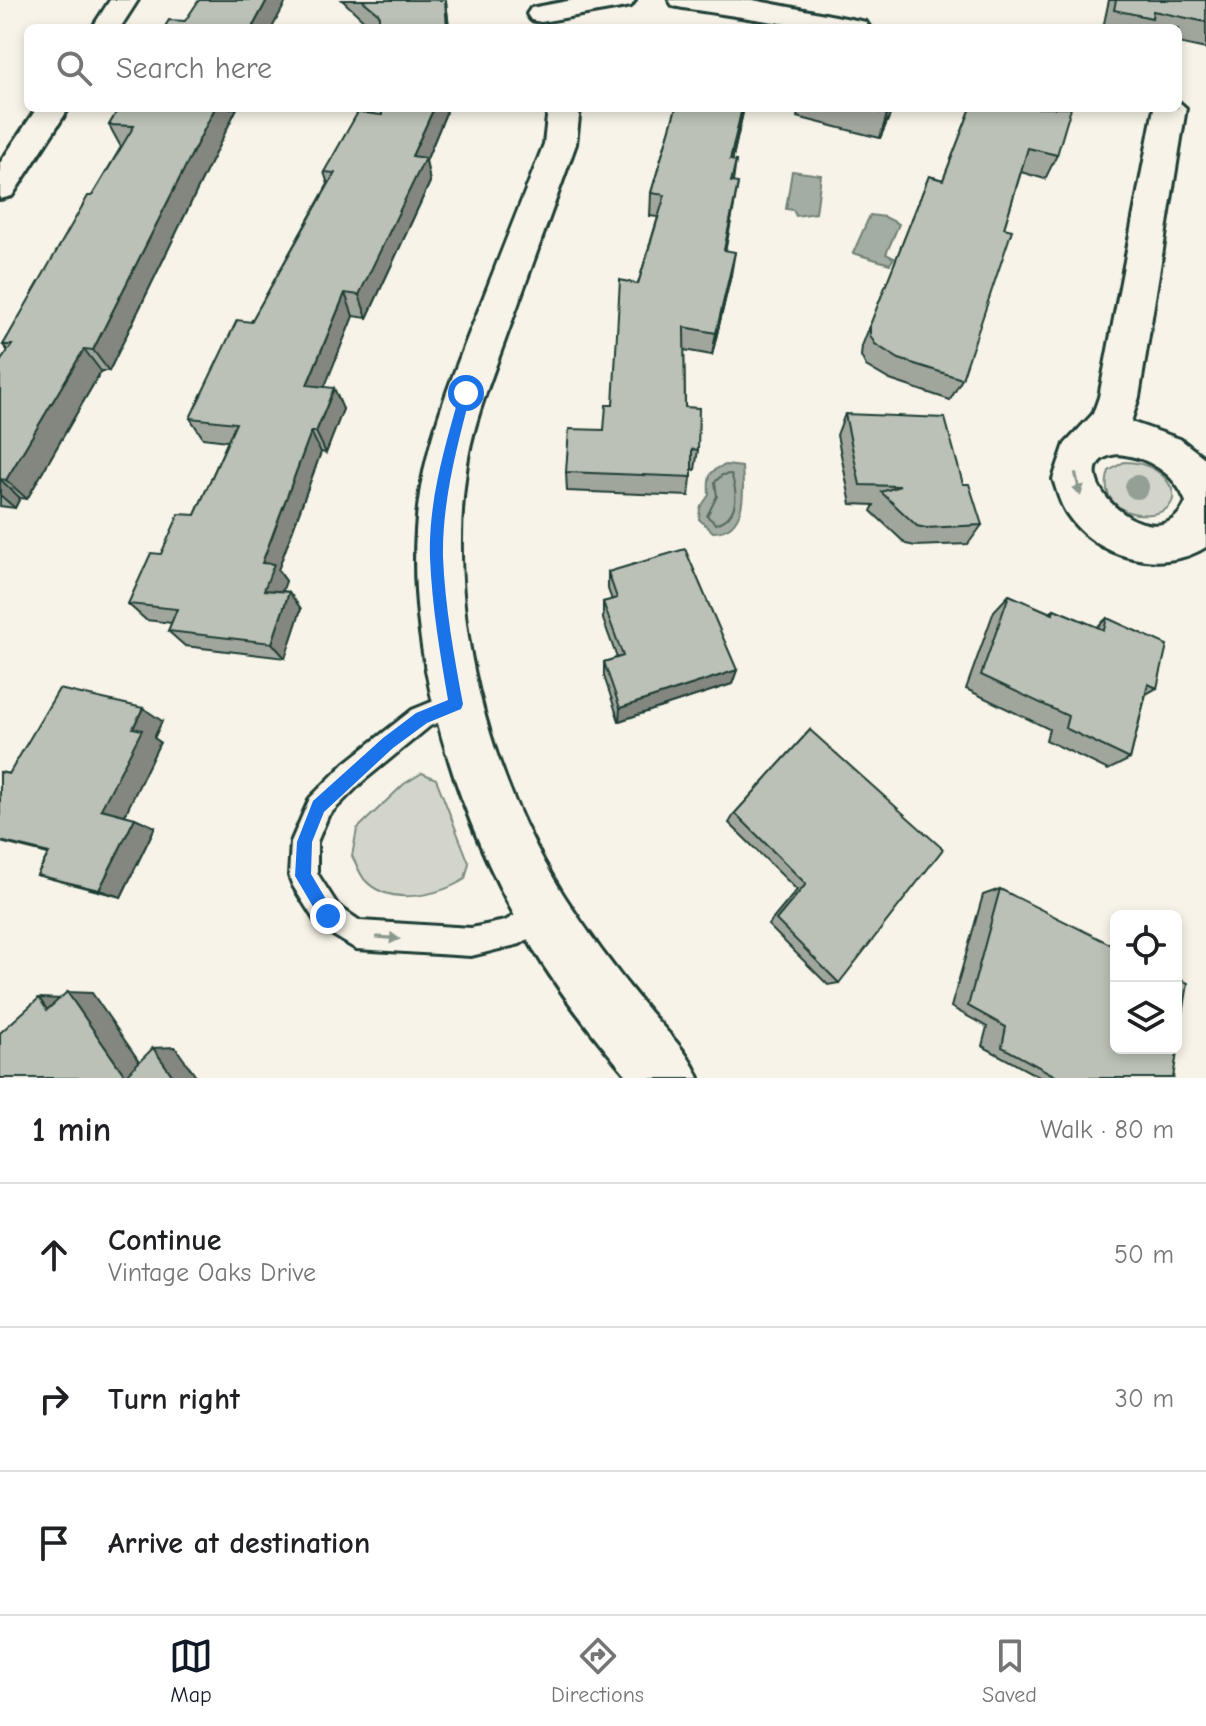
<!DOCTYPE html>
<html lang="en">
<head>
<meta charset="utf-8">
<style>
  :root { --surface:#fff; --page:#f6f6f6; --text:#202124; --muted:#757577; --line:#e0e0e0; --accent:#111827 }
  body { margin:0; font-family:"Comic Neue",sans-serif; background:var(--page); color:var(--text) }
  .controls { position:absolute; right:24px; bottom:24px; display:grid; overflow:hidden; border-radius:12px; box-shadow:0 4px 12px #0003 }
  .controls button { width:72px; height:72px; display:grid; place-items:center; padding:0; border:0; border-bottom:2px solid var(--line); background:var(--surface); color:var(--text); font:40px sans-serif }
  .stop { position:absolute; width:24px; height:24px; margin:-18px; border:6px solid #1a73e8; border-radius:50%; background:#fff }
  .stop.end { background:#1a73e8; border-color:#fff; box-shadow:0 2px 8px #0008 }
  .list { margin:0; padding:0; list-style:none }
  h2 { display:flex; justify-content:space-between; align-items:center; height:104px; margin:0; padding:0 32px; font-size:34px }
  h2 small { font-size:26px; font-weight:400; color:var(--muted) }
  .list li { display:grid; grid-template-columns:52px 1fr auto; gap:24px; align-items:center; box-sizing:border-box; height:144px; padding:0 32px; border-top:2px solid var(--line) }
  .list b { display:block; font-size:30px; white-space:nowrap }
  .list p { margin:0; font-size:26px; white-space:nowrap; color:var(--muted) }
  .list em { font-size:26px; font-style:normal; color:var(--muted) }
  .icon { flex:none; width:44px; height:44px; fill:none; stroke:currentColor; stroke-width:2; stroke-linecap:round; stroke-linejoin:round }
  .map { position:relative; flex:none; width:1206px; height:1078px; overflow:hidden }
  .search { position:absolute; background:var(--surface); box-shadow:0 4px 12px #0003; left:24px; right:24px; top:24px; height:88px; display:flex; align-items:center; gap:20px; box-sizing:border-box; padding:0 28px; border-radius:12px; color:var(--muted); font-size:30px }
  .sheet { height:536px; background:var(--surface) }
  nav { display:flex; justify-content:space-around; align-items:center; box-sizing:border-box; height:112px; border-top:2px solid var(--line); background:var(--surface); font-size:22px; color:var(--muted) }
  nav a { display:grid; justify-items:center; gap:4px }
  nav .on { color:var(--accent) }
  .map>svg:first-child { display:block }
  .green { fill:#d3d5ca; stroke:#79897f; stroke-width:2 }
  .water { fill:#a4ada3; stroke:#6f8077; stroke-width:2 }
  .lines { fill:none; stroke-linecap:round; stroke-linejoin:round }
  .shore { stroke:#546a60; stroke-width:2 }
  .lane-casing { stroke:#1f3d34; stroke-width:6 }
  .street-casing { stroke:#1f3d34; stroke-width:6 }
  .lane { fill:#f7f3e8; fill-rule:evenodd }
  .street { fill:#f7f3e8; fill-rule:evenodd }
  .tree { fill:#949f96 }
  .wall { fill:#a1a69d; stroke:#1f3d34; stroke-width:2 }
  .shaded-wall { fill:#83877f; stroke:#1f3d34; stroke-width:2 }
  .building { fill:#bbc1b6; stroke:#1f3d34; stroke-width:2 }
  .oneway { fill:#8b988e }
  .route { fill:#1a73e8 }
</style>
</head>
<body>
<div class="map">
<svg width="1206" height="1078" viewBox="0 0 1206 1078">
  <rect width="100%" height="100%" fill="#f7f3e8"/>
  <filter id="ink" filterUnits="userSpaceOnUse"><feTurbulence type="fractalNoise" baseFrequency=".0125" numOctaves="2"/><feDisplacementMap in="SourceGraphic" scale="16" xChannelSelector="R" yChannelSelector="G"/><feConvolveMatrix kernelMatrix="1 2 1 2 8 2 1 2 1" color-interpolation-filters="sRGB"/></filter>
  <g filter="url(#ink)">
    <g class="green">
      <path d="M1124,462C1139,462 1153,466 1164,477C1206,525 1089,531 1109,471Z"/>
      <path d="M422,773L436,779L469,863L465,879C439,896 388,907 364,879C359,872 356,863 352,856L357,829L404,784Z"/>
    </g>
    <g class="water">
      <path d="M792,171L821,175L816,213L796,216L793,210L786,209Z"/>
      <path d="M870,215L885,217L899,224L886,254L894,258L890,264L853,253Z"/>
      <path d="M726,465L742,467C744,490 747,532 713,532L699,519L700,508L709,495C708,479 707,470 726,465Z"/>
    </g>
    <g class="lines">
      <path class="shore" d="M731,474C738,493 739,517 716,524L707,516L717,496L715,482L722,475Z"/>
      <defs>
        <path id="lane" d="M456,692L465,696L468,704L465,712L430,726L363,781L328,816L317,842V873L338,906L360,921L471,928L505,921L543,899L553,903L557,913L553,923L520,944L471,956L356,949L318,926L293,886L289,876L291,842L310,798L345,763L412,710Z"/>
        <g id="street">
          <path d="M110,0H138L120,28H92Z"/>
          <path d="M573,0H635L631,6L621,8L541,22L531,20L527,14L531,8Z"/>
          <path d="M669,0H753L866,22L870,28H813L683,8L673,6Z"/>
          <path d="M1178,101L1186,108L1139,397L1131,422L1180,439L1206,459V547C1162,575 1096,558 1067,514C1060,504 1057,491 1053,479L1065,444L1093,414L1099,397L1154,108H1178ZM1118,454C1148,457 1175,473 1186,502C1156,571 1050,462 1118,454Z"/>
          <path d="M37,108H69L12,196L0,199V163Z"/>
          <path d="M548,108H580L576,144C553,207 531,269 508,332C492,377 472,424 466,471C446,614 487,772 563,894C587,932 616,971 645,1006C665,1031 687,1049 699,1078H629C594,1037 549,979 523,931C450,802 391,616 425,467C436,416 456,367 475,319C498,260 521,202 544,144Z"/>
        </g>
      </defs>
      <use href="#lane" class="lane-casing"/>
      <use href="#street" class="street-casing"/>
      <use href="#lane" class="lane"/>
      <use href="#street" class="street"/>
    </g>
    <circle class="tree" cx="1137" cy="487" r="12"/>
    <g class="wall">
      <path d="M342,0H446L449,28H372Z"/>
      <path d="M1109,0H1206V49L1178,43V28H1103Z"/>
      <path d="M119,108H237L109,371H101L27,499L20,498L15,508L0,506V362L8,351L3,345L121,147L109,125Z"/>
      <path d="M382,108H448L426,161L430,182L367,318L353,316L324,387L343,409L326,453L321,452L278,570L286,581L282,591L289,592L301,609L285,658L185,646L168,631L172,623L146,620L128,604L161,554L195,515L228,441L203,438L190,418L251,322L328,184L324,172L382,115Z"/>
      <path d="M676,108H744L732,161H736L733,182L734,206L725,250L731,275L712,355L684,350L685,407L698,450L695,470L692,469L689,496L567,491L566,472L604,430L613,405L638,284L658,217L650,216L651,193Z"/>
      <path d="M799,108H893L880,138L797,117Z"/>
      <path d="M971,108L1057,155L1045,179L1021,172L1004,228L962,379L950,400L890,380L866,366L861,356L862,346L929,176L943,180Z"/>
      <path d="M845,414L963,484L982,525L968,544L915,546L906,544L871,511L874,505L851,504L837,435Z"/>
      <path d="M608,572L737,670L732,684L619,721L604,676V662L617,658L603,619V602L612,600L608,589Z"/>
      <path d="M1009,595L1050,613L1054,609L1097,627L1107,618L1157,688L1146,694L1130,759L1108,770L1046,740L1049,729L966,689L994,611Z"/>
      <path d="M162,721L154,738L160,742L124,815L155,827L121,897L37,875L48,854L0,842V772L9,774Z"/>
      <path d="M810,730L839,983L828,985L768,925L797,890L729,823L735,813Z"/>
      <path d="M1000,889L1173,1078H1041L982,1046L987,1027L951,1007L983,895Z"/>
    </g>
    <g class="shaded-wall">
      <path d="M267,0H287L272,28H252Z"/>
      <path d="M445,0L447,11L449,28H447Z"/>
      <path d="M215,108H237L109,371L93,350Z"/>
      <path d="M434,108H448L426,161L430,182L367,318L359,295L412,156Z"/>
      <path d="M742,108H744L727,184L730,160Z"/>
      <path d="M890,108H893L880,138L887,114Z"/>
      <path d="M738,183L734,206L721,273L724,250Z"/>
      <path d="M735,252L731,275L712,355L716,333Z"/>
      <path d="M345,293L353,316L317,406L307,385Z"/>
      <path d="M84,349L101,371L27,499L6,480Z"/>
      <path d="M334,388L343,409L326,453L316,432Z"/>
      <path d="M311,432L321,452L278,570L286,581L277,606L264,590L262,563Z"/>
      <path d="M0,479L20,498L15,508L0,495Z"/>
      <path d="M289,592L301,609L285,658L272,643Z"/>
      <path d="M737,670L732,684L619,721L620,708Z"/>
      <path d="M143,708L162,721L154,738L160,742L123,819L101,809L133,728Z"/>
      <path d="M135,818L155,827L121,897L99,890Z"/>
      <path d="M67,992L92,993L148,1074L125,1076Z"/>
      <path d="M39,998L66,999L47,1010Z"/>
      <path d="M175,1047L197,1078H174L153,1048Z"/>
    </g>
    <g class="building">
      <path d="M199,0H267L252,28H164L169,20L185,21Z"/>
      <path d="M362,0H445L447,28H379V14Z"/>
      <path d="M1116,0H1206V22L1153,11L1152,18L1114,10Z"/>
      <path d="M119,108H215L93,350L84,349L6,480L0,479V362L12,345H3L88,196H92L134,126L109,125Z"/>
      <path d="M382,108H434L412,156L425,158L359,295L345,293L307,385L334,388L316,432H311L262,563L274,564L264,590L289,592L272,643L168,631L177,609L128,604L151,553L161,554L179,514L195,515L236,423L190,418L237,320L251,322L335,173L324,172L358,112L382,115Z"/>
      <path d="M676,108H742L730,160L736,161L731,182L738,183L724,250L735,252L716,333L684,327L685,407L699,408L698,450L692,449V477L566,472L569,429L604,430L606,405H613L620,280L638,284L665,195L651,193Z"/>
      <path d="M861,108H890L887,114Z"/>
      <path d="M971,108H1071L1057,155L1028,148L1004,228L1012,230L962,379L899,359L875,344L870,335V325L929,176L943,180Z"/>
      <path d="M845,414L945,418L963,484H969L982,525L926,528L917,526L881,492L900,486L860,485Z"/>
      <path d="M685,549L737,670L620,708L604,662L623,656L603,602L617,598L608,572Z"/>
      <path d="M1009,595L1053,614L1054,609L1104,630L1107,618L1167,645L1157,688L1148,684L1130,759L1065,728L1068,716L981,675Z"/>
      <path d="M59,689L143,708L133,728L142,730L101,809L135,818L99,890L37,875L49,853L0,841V772L9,774Z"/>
      <path d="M810,730L943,849L839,983L776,920L806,884L735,813Z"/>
      <path d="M1000,889L1116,947V1048H1176V977L1188,983L1173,1078H1059L1002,1047L1006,1027L968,1006Z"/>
      <path d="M67,992L125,1076L153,1048L174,1078H0V1033L39,998L47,1010Z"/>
    </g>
    <defs><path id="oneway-solid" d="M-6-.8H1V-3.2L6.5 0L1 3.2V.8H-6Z" transform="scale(2)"/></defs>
    <g class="oneway">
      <use href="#oneway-solid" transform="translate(1078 484) rotate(77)"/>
      <use href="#oneway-solid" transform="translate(388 938) rotate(5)"/>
    </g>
  </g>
  <path class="route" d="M466,389L471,393C457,446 442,502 443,557C445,606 454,656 463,704L461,709L427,723L393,748L324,812L312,842L311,874L336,916L328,924L322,922L295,876L297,842L313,801L383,738L416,713L448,700C440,653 432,606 430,558C428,502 445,446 460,393Z"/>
</svg>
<div class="controls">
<button><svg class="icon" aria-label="locate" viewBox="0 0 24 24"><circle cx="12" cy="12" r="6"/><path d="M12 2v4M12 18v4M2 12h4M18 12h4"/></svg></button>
<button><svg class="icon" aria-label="layers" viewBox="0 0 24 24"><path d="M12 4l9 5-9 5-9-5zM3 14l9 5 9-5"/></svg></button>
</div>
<div class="stop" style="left:466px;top:393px"></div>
<div class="stop end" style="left:328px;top:916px"></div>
<div class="search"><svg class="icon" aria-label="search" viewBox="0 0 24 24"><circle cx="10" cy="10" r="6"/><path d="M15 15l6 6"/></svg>Search here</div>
</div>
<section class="sheet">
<h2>1 min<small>Walk · 80 m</small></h2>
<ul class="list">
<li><svg class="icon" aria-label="ahead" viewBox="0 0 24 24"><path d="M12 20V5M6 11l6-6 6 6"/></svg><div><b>Continue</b><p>Vintage Oaks Drive</p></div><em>50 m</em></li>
<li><svg class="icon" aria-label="right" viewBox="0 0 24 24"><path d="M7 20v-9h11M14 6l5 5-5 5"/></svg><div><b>Turn right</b></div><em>30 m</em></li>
<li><svg class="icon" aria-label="arrive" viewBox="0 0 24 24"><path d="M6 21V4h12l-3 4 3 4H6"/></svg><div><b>Arrive at destination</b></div></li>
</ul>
</section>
<nav>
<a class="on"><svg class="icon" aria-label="map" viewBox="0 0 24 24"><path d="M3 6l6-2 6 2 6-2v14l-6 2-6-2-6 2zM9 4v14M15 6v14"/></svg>Map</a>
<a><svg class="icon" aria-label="directions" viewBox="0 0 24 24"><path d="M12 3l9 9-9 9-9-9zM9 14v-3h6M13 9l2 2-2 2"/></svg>Directions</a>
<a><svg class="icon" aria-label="saved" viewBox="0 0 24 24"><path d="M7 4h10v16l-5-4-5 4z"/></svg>Saved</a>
</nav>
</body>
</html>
